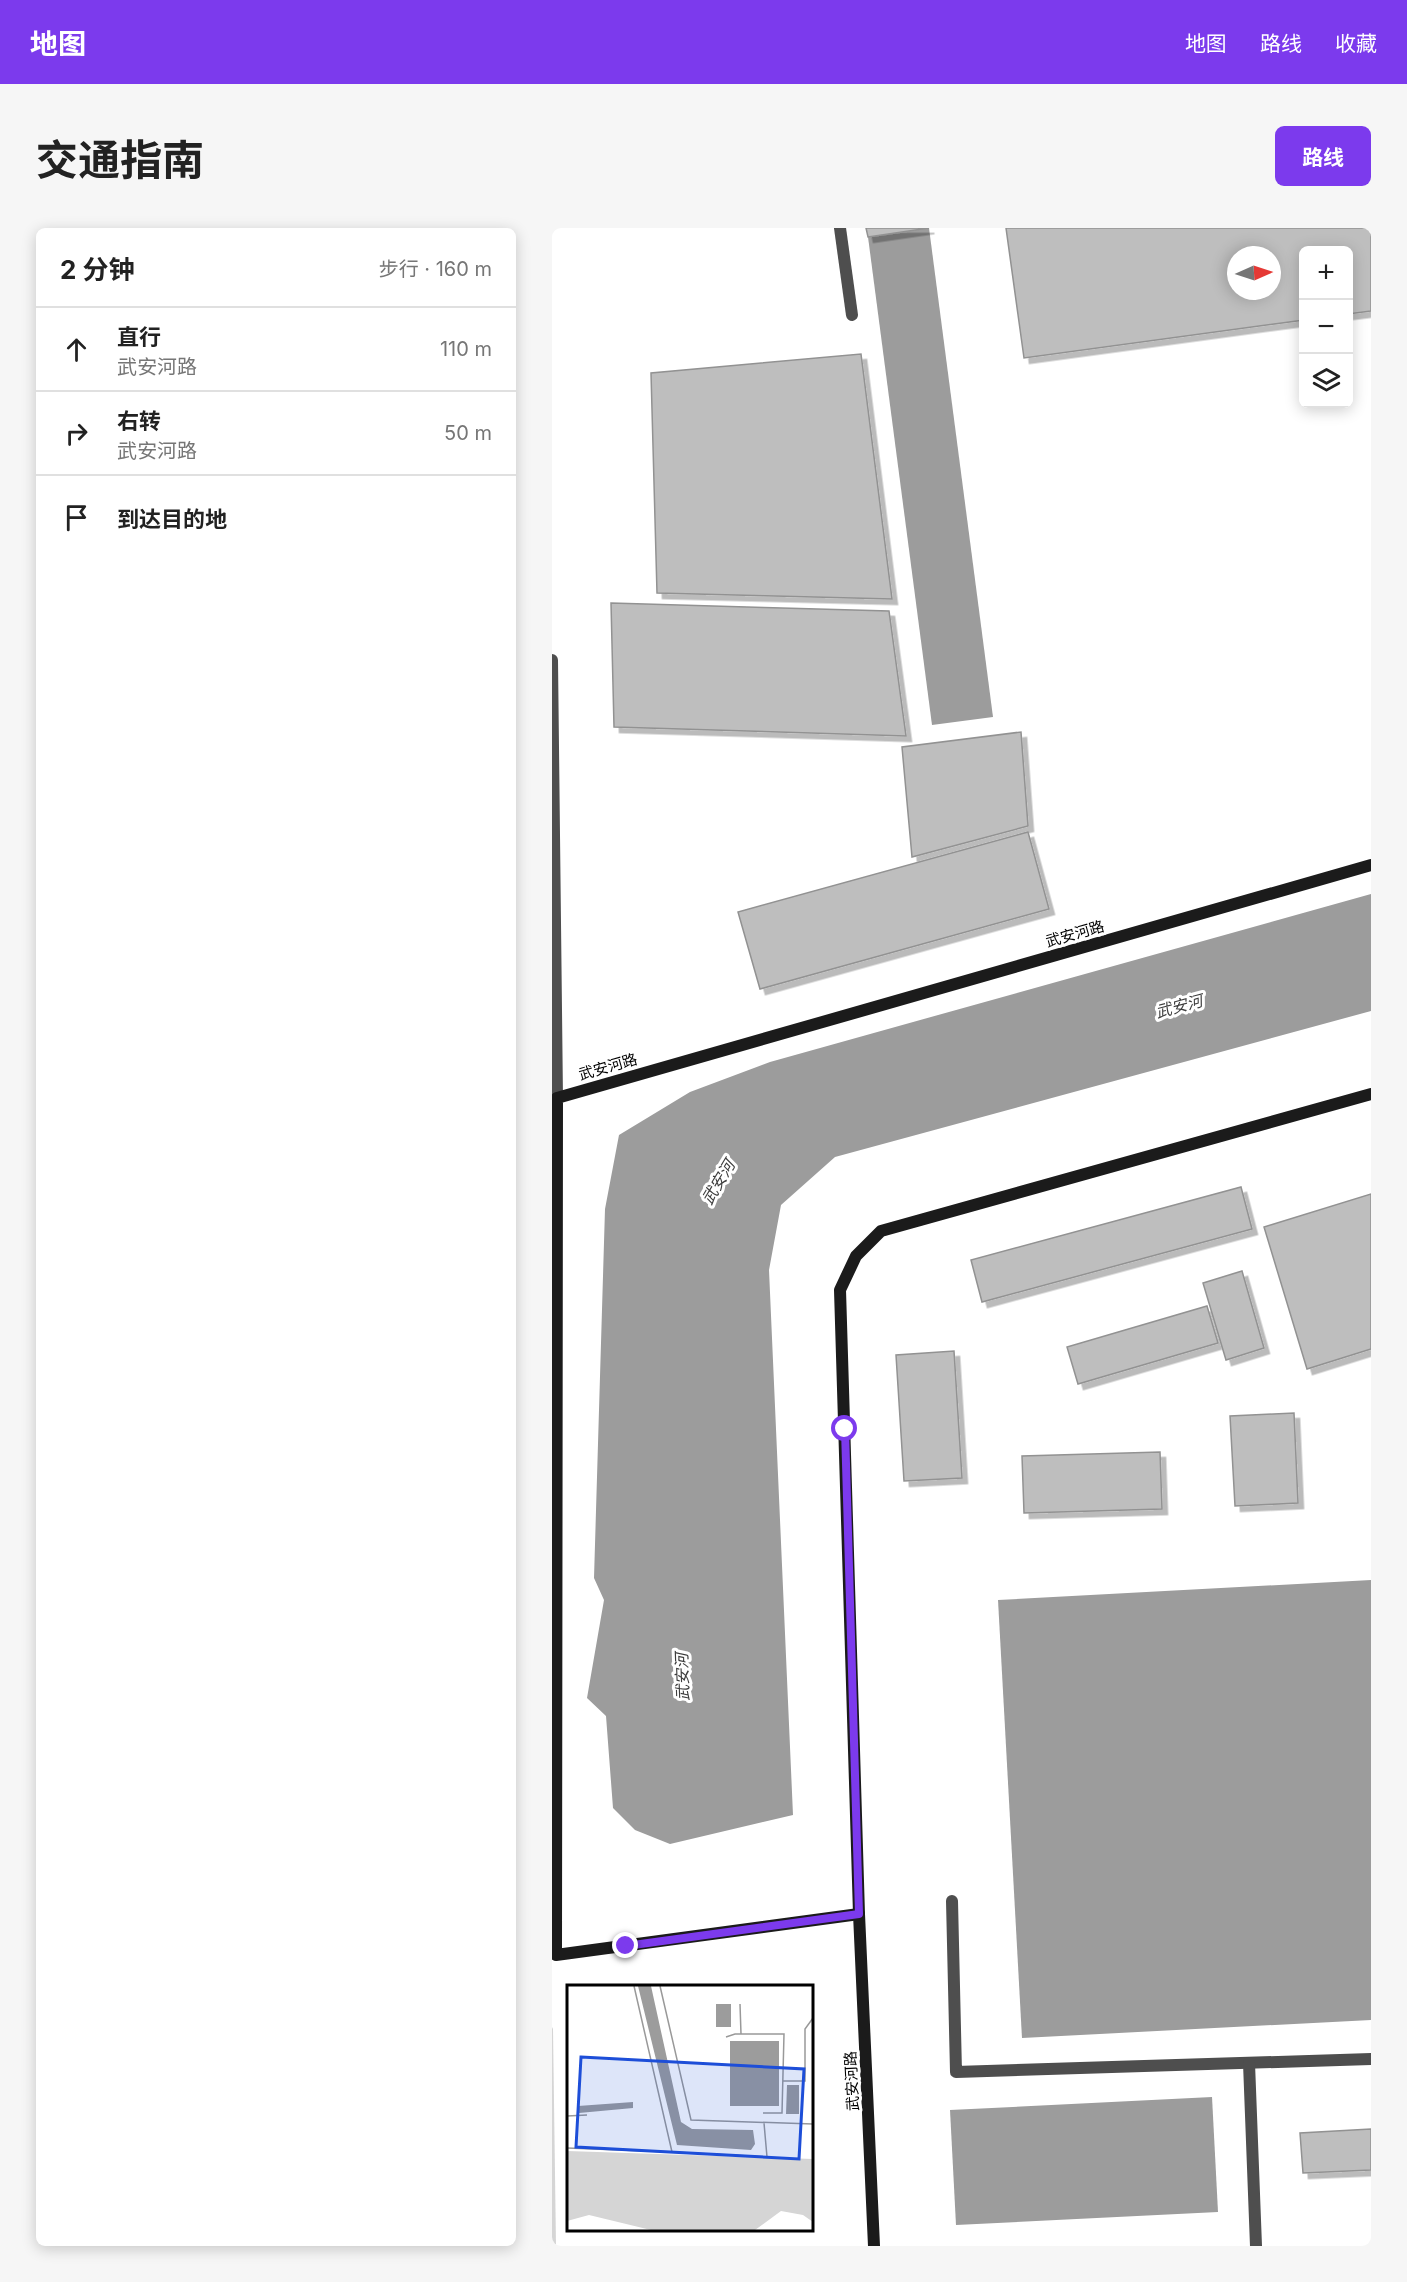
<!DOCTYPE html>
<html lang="zh">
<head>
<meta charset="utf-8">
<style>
  :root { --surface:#fff; --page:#f6f6f6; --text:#222; --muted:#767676; --line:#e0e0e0; --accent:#7c3aed }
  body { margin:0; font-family:Inter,"Noto Sans SC",sans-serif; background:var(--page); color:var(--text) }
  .controls { position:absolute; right:18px; top:18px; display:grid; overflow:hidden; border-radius:9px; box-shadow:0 3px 15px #0003 }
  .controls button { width:54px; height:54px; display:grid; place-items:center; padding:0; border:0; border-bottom:2px solid var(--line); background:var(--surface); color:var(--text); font:30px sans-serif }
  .compass { position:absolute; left:675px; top:18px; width:54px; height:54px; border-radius:50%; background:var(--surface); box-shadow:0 3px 15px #0003; rotate:87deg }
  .stop { position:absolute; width:18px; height:18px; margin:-14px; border:4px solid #7c3aed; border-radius:50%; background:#fff }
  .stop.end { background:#7c3aed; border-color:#fff; box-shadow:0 2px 6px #0008 }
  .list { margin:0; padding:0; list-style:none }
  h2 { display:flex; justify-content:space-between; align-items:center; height:78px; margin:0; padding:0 24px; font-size:26px }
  h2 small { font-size:20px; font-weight:400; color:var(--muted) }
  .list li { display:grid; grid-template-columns:39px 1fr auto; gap:18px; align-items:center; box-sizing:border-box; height:84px; padding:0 24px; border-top:2px solid var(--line) }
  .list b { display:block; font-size:22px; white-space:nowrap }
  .list p { margin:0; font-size:20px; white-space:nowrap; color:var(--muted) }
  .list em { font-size:20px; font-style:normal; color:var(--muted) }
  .icon { flex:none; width:33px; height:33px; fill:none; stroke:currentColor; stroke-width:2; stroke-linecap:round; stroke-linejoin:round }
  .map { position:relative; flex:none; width:819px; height:2018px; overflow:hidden; border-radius:9px }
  header { display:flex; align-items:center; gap:36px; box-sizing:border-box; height:84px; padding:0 30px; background:var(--accent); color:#fff }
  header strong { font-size:28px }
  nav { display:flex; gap:33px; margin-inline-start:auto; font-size:21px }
  .intro { display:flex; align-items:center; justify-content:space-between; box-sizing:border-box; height:144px; padding:0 36px }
  h1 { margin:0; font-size:42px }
  .button { padding:15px 27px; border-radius:9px; background:var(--accent); color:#fff; font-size:21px; font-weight:700 }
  main { display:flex; gap:36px; padding:0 36px }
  aside { flex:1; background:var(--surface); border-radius:9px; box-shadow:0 3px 15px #0003 }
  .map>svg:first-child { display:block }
  .green { fill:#d5d5d5 }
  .water { fill:#9c9c9c }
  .building { fill:#bebebe; stroke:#929292; stroke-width:1.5; fill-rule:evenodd; filter:url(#shadow) }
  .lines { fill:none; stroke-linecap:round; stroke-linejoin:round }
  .service { stroke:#4e4e4e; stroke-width:12 }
  .minor { stroke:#4e4e4e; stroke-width:12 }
  .secondary { stroke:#1b1b1b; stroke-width:12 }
  .route { stroke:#7c3aed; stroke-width:8 }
  .labels { text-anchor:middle; stroke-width:6; stroke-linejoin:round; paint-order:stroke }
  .street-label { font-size:15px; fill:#000; stroke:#fff }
  .water-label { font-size:16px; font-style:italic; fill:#3d3d3d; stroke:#fff }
  .inset-road { fill:none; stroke:#999; stroke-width:1.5 }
  .view { fill:#1d4ed8; fill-opacity:0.15; stroke:#1d4ed8; stroke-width:3 }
  .inset-edge { fill:none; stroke:#000; stroke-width:3 }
</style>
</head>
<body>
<header>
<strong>地图</strong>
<nav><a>地图</a><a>路线</a><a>收藏</a></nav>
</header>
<div class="intro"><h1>交通指南</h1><a class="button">路线</a></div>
<main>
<aside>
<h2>2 分钟<small>步行 · 160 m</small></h2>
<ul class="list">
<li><svg class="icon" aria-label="ahead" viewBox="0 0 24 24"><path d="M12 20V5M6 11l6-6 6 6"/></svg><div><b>直行</b><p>武安河路</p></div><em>110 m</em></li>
<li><svg class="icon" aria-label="right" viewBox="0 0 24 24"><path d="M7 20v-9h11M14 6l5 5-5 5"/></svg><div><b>右转</b><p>武安河路</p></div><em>50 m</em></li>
<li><svg class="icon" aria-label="arrive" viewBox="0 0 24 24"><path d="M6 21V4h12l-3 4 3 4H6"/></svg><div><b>到达目的地</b></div></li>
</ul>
</aside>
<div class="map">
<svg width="819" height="2018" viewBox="0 0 819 2018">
  <defs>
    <filter id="shadow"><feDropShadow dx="5.5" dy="5.5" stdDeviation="0" flood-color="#0004"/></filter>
  </defs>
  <rect width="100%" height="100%" fill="#fff"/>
  <path class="green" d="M0,1799L1,1801L4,2018H0Z"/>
  <g class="water">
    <path d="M377,0L441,489L380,497L316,9Z"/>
    <path d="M819,666V783L283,929L229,977L217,1042L241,1587L118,1616L83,1602L61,1580L54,1488L35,1470L52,1372L42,1350L53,981L67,907L138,864L218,834Z"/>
    <path d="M819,1352V1792L470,1810L446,1372Z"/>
    <path d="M660,1869L666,1984L404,1997L398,1882Z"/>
  </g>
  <g class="building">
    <path d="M314,0H377L316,9Z"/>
    <path d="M454,0H819V83L796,86V22H752V92L472,130ZM684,27H720V63H684Z"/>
    <path d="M309,126L340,371L105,365L99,145Z"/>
    <path d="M59,375L337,383L354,508L62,499Z"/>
    <path d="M469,504L476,598L360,629L350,519Z"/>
    <path d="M476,604L497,681L208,761L186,684Z"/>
    <path d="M689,959L700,1001L430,1074L419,1032Z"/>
    <path d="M819,966V1121L755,1141L712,999Z"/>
    <path d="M690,1043L712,1120L674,1132L651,1055Z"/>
    <path d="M655,1078L666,1115L526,1156L515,1119Z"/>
    <path d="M402,1123L410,1250L352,1253L344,1127Z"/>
    <path d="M742,1185L746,1275L683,1278L678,1188Z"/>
    <path d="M608,1224L610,1281L472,1285L470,1228Z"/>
    <path d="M819,1901V1942L751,1945L748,1905Z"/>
  </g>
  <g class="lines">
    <g class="service">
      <path d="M288,0L300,87"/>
      <path d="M400,1673L404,1844L819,1831"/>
      <path d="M697,1835L704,2018"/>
    </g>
    <path class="minor" d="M0,432L5,870"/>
    <g class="secondary">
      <path d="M307,1686L4,1727L5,870L819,637"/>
      <path d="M322,2018L307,1686L288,1062L304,1028L329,1003L819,866"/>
    </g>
  </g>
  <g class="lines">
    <path class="route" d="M74,1718L307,1686L293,1201"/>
  </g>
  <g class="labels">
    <g class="street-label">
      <text transform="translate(523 706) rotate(-16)" y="5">武安河路</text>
      <text transform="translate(56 839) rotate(-16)" y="5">武安河路</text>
      <text transform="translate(300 1853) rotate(-93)" y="5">武安河路</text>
    </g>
    <g class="water-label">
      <text transform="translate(627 778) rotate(-15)" y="6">武安河</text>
      <text transform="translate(166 954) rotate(-59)" y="6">武安河</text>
      <text transform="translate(130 1449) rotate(-92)" y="6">武安河</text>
    </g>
  </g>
  <g transform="translate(15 1757)">
    <rect width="246" height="246" fill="#fff"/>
    <path d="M0,166L246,174V237L236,230L214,226L188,245H84L22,230L0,236Z" fill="#d5d5d5"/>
    <path d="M71,1H84L114,137L125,144L186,145L188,159L184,165L110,160ZM149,19H164V42H149ZM163,56H212V121H163ZM220,100H232V129H219ZM66,117V123L12,128L11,121Z" fill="#9c9c9c"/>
    <path class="inset-road" d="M67,1L105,167L200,172L197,138M93,1L124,135L246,139M173,19L174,49M159,52L168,49H217L215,128H196M216,96H238V44L246,33M0,131L20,130M0,163L105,167"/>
    <path class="view" d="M14,72L237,84L232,174L9,162Z"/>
    <rect width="246" height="246" class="inset-edge"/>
  </g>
</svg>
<div class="controls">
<button>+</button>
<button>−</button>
<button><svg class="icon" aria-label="layers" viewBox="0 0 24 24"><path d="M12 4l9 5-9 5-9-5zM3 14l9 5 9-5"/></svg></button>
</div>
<svg class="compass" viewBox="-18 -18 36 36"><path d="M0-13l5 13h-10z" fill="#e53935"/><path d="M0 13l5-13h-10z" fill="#767676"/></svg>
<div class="stop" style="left:293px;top:1201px"></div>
<div class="stop end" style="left:74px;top:1718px"></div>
</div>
</main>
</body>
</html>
